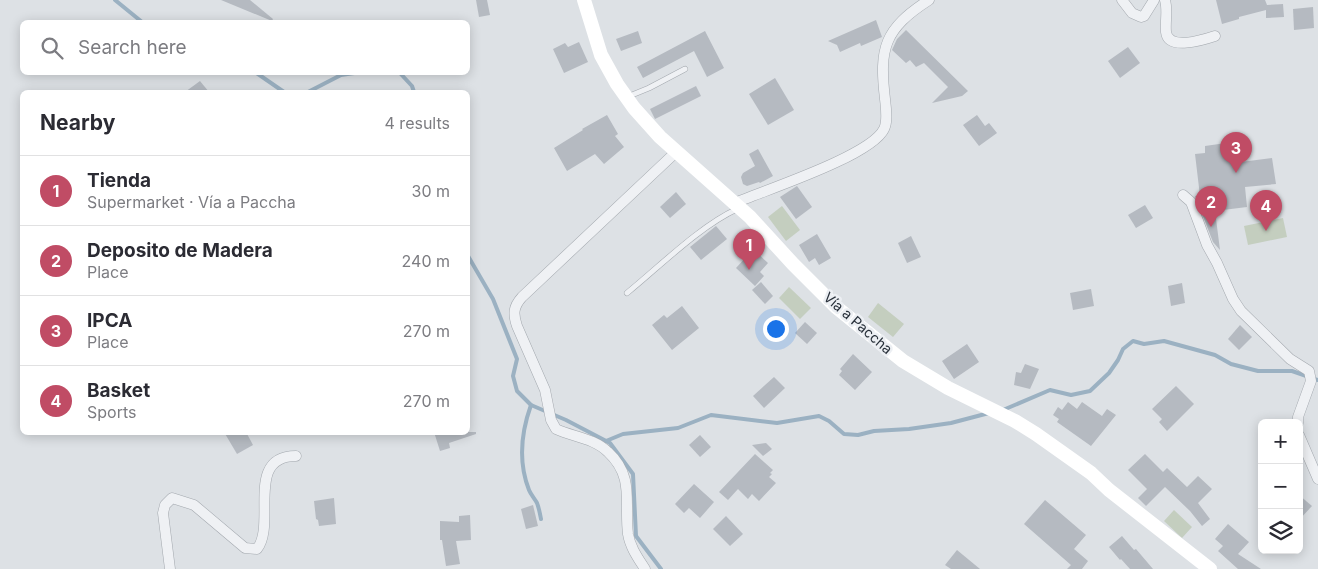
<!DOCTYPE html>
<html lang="en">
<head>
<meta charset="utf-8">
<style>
  :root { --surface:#fff; --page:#f7f7f7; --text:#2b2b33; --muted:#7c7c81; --line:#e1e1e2; --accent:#c04c65 }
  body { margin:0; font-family:Inter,sans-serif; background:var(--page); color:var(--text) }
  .controls { position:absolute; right:15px; bottom:15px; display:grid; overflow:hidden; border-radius:8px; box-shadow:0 2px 12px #0003 }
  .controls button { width:45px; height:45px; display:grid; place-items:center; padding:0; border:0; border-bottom:1px solid var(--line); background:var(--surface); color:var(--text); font:25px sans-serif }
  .you { position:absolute; left:775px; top:328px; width:18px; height:18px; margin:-12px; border:4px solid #fff; border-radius:50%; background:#1a73e8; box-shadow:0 0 0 8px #1a73e833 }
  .badge { display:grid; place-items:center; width:32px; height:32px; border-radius:50%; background:var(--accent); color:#fff; font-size:16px; font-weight:700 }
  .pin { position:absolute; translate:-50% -41px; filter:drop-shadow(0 1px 2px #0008) }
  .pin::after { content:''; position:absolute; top:26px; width:18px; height:15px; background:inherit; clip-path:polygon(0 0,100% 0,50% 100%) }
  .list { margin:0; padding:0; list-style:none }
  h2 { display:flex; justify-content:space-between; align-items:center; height:65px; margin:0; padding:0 20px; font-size:21px }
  h2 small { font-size:16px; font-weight:400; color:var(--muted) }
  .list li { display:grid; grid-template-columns:32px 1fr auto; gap:15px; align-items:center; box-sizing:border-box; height:70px; padding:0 20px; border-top:1px solid var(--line) }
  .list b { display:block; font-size:19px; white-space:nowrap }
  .list p { margin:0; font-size:16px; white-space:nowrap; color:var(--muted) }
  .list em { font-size:16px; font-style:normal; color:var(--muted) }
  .icon { flex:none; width:28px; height:28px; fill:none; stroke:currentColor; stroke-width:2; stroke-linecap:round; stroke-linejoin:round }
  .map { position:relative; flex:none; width:1318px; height:569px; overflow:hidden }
  .search { position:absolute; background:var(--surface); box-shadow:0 2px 12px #0003; left:20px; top:20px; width:450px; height:55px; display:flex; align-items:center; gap:12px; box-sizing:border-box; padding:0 18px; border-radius:8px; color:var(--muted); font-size:19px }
  .panel { position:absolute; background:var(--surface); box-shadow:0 2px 12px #0003; left:20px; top:90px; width:450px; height:345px; border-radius:8px }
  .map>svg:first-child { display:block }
  .green { fill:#c4cebf }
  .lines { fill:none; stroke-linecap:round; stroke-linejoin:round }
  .stream { stroke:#9bb1c2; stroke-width:4 }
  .building { fill:#b5bac1 }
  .service-casing { stroke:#a3a8ae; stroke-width:6 }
  .minor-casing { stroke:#a3a8ae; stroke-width:11 }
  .service { stroke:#eff1f4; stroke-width:5 }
  .minor { stroke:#eff1f4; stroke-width:10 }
  .secondary { stroke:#fff; stroke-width:14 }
  .labels { text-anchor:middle; stroke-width:5; stroke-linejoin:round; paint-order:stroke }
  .street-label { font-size:14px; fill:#28303a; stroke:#eceff3 }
</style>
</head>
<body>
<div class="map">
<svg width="1318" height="569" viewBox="0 0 1318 569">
  <rect width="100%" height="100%" fill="#dde1e5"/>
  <g class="green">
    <path d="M782,206L800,230L786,241L768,217Z"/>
    <path d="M1283,218L1287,237L1248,245L1244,226Z"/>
    <path d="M789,287L811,308L800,319L779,298Z"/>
    <path d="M878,303L904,324L893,337L868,317Z"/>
    <path d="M1174,510L1192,527L1182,538L1164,521Z"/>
  </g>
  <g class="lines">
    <g class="stream">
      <path d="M115,0L142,22"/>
      <path d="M255,72L284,92"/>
      <path d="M399,72L412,86L414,92"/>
      <path d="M308,92L341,75L361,72"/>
      <path d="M468,256L493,299L517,359L513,376L517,391L531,405L566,420L610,443L633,474L636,536L661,569"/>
      <path d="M531,405C521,433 518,462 529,490C531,495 535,499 537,503C539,508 540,514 541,519"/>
      <path d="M1003,410L1050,390L1071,395L1090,391L1109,373L1118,360L1123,349L1133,341L1144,344L1164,341L1215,355L1231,364L1258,371H1292L1318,380"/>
      <path d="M606,441L623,434L678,428L711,415L777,423L819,416L829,421L844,434L858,435L874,431L909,429L951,423L989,413"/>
    </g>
  </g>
  <g class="building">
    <path d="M221,0H250L273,19L272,21Z"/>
    <path d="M476,0H487L490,15L479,17Z"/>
    <path d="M1216,0H1265L1267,5L1283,4L1284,17L1266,18V10L1239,17V19L1222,24Z"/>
    <path d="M1313,7L1314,28L1294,30L1293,9Z"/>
    <path d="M876,20L882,37L861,46L860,43L840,52L837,45L828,41Z"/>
    <path d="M906,30L968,91L962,96L932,103L948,87L924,63L916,67L910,60L906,63L892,50L897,39Z"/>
    <path d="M638,31L642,43L621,51L616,39Z"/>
    <path d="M705,31L724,68L707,77L694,51L643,78L637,67Z"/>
    <path d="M579,42L588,62L564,73L553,49L565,43L568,47Z"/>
    <path d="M1128,47L1140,63L1120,78L1108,61Z"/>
    <path d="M775,78L794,110L768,125L749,94Z"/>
    <path d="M200,81L209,92H185Z"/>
    <path d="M696,86L701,96L655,119L650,109Z"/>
    <path d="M607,115L618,134L615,136L624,147L604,164L595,154L567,171L554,148L583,130L582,129Z"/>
    <path d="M977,115L985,126L989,123L997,133L979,146L963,125Z"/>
    <path d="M1226,143L1227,152L1240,151L1241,162L1272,158L1276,184L1245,187L1247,207L1215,211L1220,250L1213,242L1195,196H1200L1195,154L1205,153V146Z"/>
    <path d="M758,149L773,176L760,183L759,182L747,186L743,184L741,177L743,173L755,166L749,154Z"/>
    <path d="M797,186L812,207L796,219L780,197Z"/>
    <path d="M676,192L686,204L670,218L660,207Z"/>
    <path d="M1145,205L1153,218L1136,228L1128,215Z"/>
    <path d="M716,226L727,239L701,260L690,247Z"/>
    <path d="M817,234L831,258L819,265L815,258L809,262L799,245Z"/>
    <path d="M911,236L921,257L907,263L898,243Z"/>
    <path d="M755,251L768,263L760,272L764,276L755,286L736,268L747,256L749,258Z"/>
    <path d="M761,282L773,296L765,304L752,290Z"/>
    <path d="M1182,283L1185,303L1171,306L1168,286Z"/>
    <path d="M1091,289L1094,306L1073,310L1070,293Z"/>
    <path d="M682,306L699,328L672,350L652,325L664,315L667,318Z"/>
    <path d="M805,322L817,333L807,344L795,333Z"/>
    <path d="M1240,325L1252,337L1239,350L1228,339Z"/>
    <path d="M967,344L979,362L954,379L942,361Z"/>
    <path d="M853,354L872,372L855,390L839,375L842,371L840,369Z"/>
    <path d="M1025,364L1039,369L1030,389L1014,385L1016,372L1021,373Z"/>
    <path d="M774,377L785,388L764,408L753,396Z"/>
    <path d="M1176,386L1194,404L1167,431L1159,422L1162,419L1152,409Z"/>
    <path d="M1068,402L1077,409L1082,402L1102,416L1107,409L1116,415L1091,446L1057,422L1059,419L1053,415L1058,407L1062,410Z"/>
    <path d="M224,432H246L253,445L237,454Z"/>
    <path d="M434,432H476V434L449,443L450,448L440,451Z"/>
    <path d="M700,435L711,447L700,457L689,445Z"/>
    <path d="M766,443L772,449L763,456L752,445Z"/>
    <path d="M755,454L773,470L770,473L772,474L769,477L776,483L759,501L752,494L748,499L738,489L728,500L719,492Z"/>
    <path d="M1145,454L1163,472L1167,468L1187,487L1198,476L1212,489L1198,503L1210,519L1202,526L1190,511L1165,487L1146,506L1138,498L1147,489L1128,470Z"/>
    <path d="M694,484L714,502L700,518L689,508L684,513L675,504Z"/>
    <path d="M1299,495L1312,506L1299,520Z"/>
    <path d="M334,498L336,524L319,526L318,520L316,519L314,501Z"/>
    <path d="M1045,500L1086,535L1074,549L1088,561L1082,569H1067L1071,565L1024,524Z"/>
    <path d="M533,505L538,526L526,529L521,509Z"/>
    <path d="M470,515L471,540L456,541L460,564L446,566L442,540H440V521L459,522V516Z"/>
    <path d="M726,516L743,534L730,546L713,529Z"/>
    <path d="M1228,524L1249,542L1238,554L1261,569H1238L1218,551L1223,546L1215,539Z"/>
    <path d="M1122,536L1134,550L1136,549L1153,569H1130L1121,559L1120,560L1109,547Z"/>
    <path d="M957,550L980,569H951L945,565Z"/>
  </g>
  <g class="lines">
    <defs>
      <g id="service">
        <path d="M627,97L649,88L685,69"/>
        <path d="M627,293C659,267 700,226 737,209"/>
      </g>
      <g id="minor">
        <path d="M1122,0L1132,13L1141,17L1144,16L1154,0"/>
        <path d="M1165,0C1168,10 1165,21 1166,32C1168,51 1203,40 1215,36"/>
        <path d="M1183,195L1191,202L1207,245L1217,263L1233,299L1241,311L1290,359L1309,371L1311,381L1298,417V423"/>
        <path d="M735,203C765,190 871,156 884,129C888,121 886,109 885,99C879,48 884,29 929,0"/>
        <path d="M1299,435L1318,479"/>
        <path d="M170,569L163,513L165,505L172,498L194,505L245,548L257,549C277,524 244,456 296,456"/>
        <path d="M645,569C638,558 630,547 628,534C624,503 635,477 608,452C594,438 573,437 556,429L551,420L545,390L517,326C513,314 513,307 522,297L676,152"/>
      </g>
    </defs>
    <use href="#service" class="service-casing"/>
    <use href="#minor" class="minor-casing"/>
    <use href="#service" class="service"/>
    <use href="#minor" class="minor"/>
    <path class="secondary" d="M584,0L601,55L617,84L634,108L660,137L750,217L793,264L836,307L903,361L948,388L1015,421L1036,434L1091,473L1109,490L1210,569"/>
  </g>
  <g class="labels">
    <g class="street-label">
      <text transform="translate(858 323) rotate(41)" y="5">Vía a Paccha</text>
    </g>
  </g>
</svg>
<div class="controls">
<button>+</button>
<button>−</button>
<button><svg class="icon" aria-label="layers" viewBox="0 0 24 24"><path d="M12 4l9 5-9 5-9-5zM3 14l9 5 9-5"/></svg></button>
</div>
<div class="you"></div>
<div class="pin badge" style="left:749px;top:270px">1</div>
<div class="pin badge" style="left:1211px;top:227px">2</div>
<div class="pin badge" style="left:1236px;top:173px">3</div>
<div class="pin badge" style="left:1266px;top:231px">4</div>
<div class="search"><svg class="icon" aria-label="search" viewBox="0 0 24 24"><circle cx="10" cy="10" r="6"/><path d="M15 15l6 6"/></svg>Search here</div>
<section class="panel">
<h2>Nearby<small>4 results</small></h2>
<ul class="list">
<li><span class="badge">1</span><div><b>Tienda</b><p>Supermarket · Vía a Paccha</p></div><em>30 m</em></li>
<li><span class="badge">2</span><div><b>Deposito de Madera</b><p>Place</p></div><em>240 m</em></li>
<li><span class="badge">3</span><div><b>IPCA</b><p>Place</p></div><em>270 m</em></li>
<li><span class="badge">4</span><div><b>Basket</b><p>Sports</p></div><em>270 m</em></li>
</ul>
</section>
</div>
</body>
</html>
